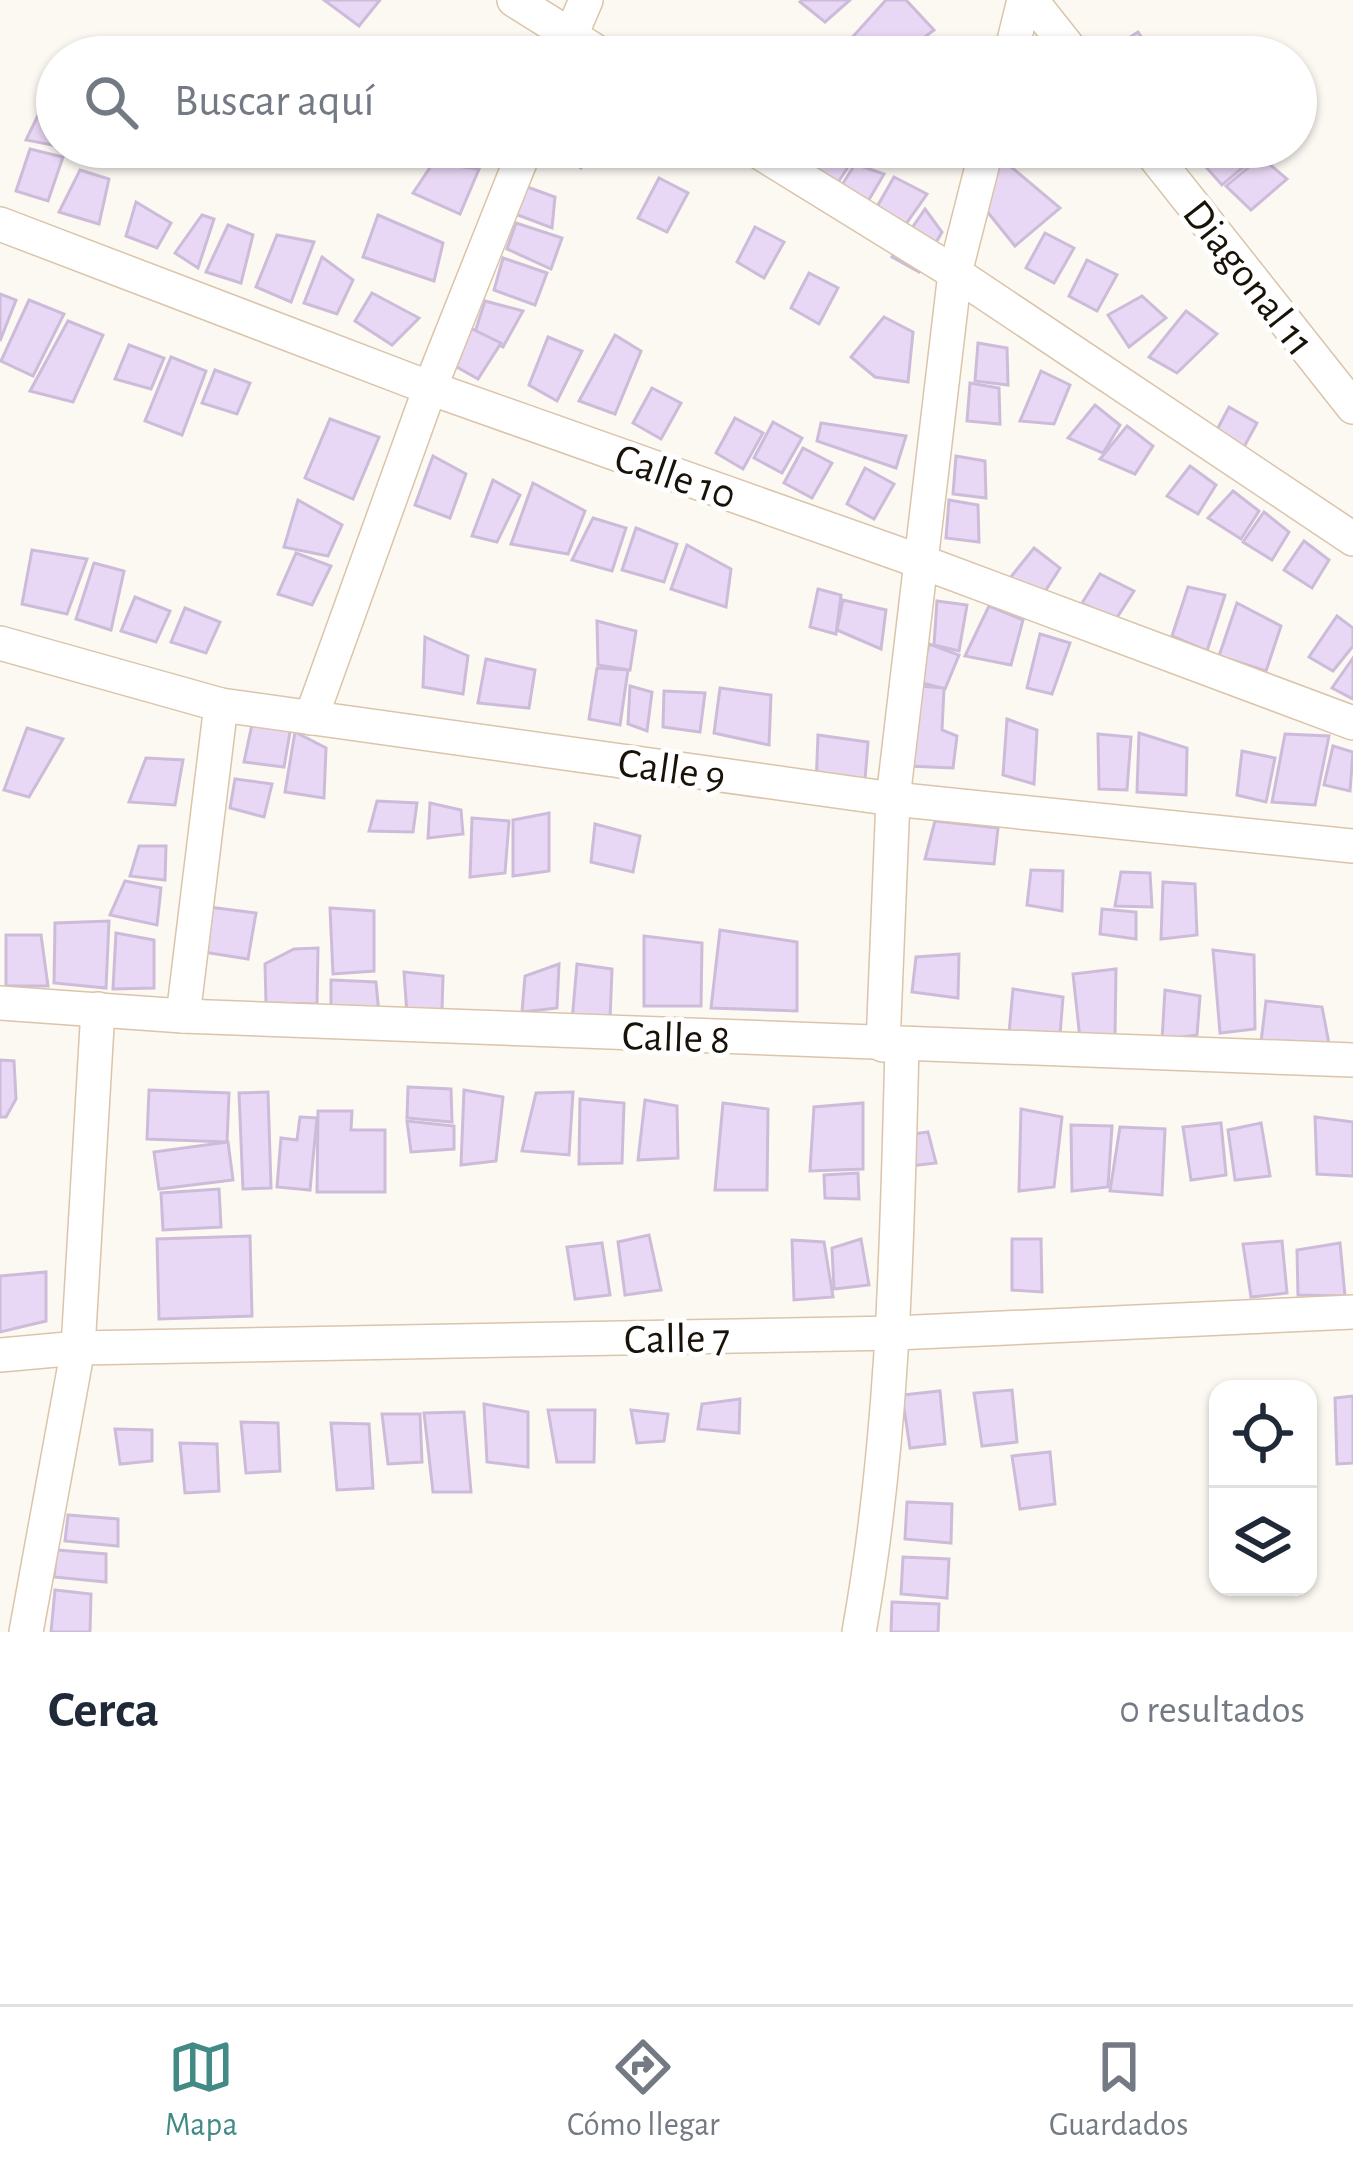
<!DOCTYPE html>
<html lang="es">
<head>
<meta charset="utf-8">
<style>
  :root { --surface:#fff; --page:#f2f2f3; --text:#1f2937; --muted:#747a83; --line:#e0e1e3; --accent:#428a85 }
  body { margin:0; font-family:"Alegreya Sans",sans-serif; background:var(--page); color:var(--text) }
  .controls { position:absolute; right:36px; bottom:36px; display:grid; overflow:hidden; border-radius:24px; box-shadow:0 3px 9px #0004 }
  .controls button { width:108px; height:108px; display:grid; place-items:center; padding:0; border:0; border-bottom:3px solid var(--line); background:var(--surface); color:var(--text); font:60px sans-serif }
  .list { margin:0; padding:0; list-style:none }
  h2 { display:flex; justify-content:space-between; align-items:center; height:156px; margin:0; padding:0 48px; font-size:51px }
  h2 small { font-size:39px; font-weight:400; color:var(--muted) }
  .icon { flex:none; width:66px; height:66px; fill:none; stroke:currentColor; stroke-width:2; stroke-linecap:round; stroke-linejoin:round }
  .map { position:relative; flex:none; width:1353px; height:1632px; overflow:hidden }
  .search { position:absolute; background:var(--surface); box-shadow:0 3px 9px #0004; left:36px; right:36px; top:36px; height:132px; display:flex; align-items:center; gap:30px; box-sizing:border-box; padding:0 42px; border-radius:66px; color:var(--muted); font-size:45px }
  .sheet { height:372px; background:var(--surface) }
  nav { display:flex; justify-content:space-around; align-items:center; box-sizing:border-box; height:168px; border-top:3px solid var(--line); background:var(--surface); font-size:33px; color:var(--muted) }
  nav a { display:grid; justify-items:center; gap:6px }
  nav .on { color:var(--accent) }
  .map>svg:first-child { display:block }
  .building { fill:#e9d8f5; stroke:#cdbcd9; stroke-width:3 }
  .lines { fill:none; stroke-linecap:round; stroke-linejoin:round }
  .minor-casing { stroke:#dac5aa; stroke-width:36 }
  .minor { stroke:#fff; stroke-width:33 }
  .labels { text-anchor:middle; stroke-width:10; stroke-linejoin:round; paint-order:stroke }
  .street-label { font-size:42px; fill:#191208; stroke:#fff }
</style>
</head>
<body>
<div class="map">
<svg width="1353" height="1632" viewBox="0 0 1353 1632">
  <rect width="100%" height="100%" fill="#fcf8f2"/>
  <g class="building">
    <path d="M324,0H380L359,26Z"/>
    <path d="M802,0H850L825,22L800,2Z"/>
    <path d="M886,0H906L934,30L898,57H860L848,42Z"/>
    <path d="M1138,32L1154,55L1123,57L1116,46Z"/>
    <path d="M45,101L57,106V146L26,140Z"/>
    <path d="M556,147H592L581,168L553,152Z"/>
    <path d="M819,147H847L858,152L821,208L793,192Z"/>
    <path d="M1213,147H1267L1222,185L1198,158Z"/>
    <path d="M30,149L63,157L48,201L16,191Z"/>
    <path d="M1261,157L1287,179L1251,210L1226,186Z"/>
    <path d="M1003,160L1060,208L1015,246L973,194Z"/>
    <path d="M433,163L479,169L460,214L413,193Z"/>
    <path d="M855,164L884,174L854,225L827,209Z"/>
    <path d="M80,170L109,179L99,224L59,212Z"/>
    <path d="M894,177L927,194L889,248L862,233Z"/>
    <path d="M659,178L688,193L667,232L638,218Z"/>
    <path d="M519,184L555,197L552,228L510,212Z"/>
    <path d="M136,202L171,223L157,248L126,236Z"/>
    <path d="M925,209L942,232L919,272L892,257Z"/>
    <path d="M202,215L214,219L198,268L175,253Z"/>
    <path d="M378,215L443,243L434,281L363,257Z"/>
    <path d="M516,223L562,238L551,269L507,249Z"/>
    <path d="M228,225L253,235L241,283L206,272Z"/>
    <path d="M755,227L784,242L764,278L737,262Z"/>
    <path d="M1045,233L1074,248L1054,283L1026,268Z"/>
    <path d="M277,235L314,242L291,302L256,287Z"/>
    <path d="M322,257L353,280L337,314L304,303Z"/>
    <path d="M503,258L547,273L535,305L494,290Z"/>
    <path d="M1087,260L1117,275L1097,311L1069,296Z"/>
    <path d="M809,273L838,288L819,324L791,308Z"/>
    <path d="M372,293L419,318L392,345L355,321Z"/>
    <path d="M0,294L16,300L0,341Z"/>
    <path d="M1142,296L1166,318L1129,347L1108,315Z"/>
    <path d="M29,300L64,314L33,376L1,361Z"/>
    <path d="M485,301L523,311L503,347L475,332Z"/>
    <path d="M1186,311L1217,334L1177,373L1149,357Z"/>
    <path d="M884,317L913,332L908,382L875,377L851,357Z"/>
    <path d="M68,321L103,335L73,402L30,391Z"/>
    <path d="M468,327L501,343L478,379L448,362Z"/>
    <path d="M615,335L641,351L615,414L579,401Z"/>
    <path d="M548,337L582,351L557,401L529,385Z"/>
    <path d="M978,343L1007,348L1008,385L975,381Z"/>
    <path d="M129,345L164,358L151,389L115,379Z"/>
    <path d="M171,357L206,371L182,435L145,421Z"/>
    <path d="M215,370L250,383L237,414L202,403Z"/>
    <path d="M1041,371L1070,385L1054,424L1020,421Z"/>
    <path d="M970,383L999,388L1000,424L967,421Z"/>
    <path d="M652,388L681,403L661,439L633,423Z"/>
    <path d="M1095,405L1120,425L1103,453L1068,438Z"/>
    <path d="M1229,407L1257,423L1238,458L1210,443Z"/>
    <path d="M735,418L763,433L743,469L716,453Z"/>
    <path d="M330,419L379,437L353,499L305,478Z"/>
    <path d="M773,422L802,438L782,473L754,458Z"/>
    <path d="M821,423L906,436L896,468L817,441Z"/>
    <path d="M1127,426L1153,446L1135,474L1100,459Z"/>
    <path d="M803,448L832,463L812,498L784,483Z"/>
    <path d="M433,456L466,474L450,518L415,505Z"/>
    <path d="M956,456L985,461L986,498L953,494Z"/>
    <path d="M1190,466L1216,485L1198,514L1167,496Z"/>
    <path d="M865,468L894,484L874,519L847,504Z"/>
    <path d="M493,480L520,495L497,542L472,536Z"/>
    <path d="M533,483L585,511L568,554L511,544Z"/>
    <path d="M1233,491L1259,511L1241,539L1208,518Z"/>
    <path d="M298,500L342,525L328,556L284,547Z"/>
    <path d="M949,500L978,505L979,542L946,538Z"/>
    <path d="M1264,512L1289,532L1272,560L1243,542Z"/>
    <path d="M593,518L626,528L612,571L572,560Z"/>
    <path d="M636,528L677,544L664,582L622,570Z"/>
    <path d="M1304,541L1329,560L1312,588L1284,570Z"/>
    <path d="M687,545L731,569L726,607L671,589Z"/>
    <path d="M1034,548L1060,568L1042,596L1010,578Z"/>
    <path d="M32,550L87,559L67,614L22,604Z"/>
    <path d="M296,553L331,566L312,605L278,594Z"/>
    <path d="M94,563L124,571L111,630L76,619Z"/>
    <path d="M1100,574L1134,591L1116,619L1082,603Z"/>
    <path d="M1188,587L1225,595L1207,651L1172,636Z"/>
    <path d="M818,589L841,595L836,634L810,627Z"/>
    <path d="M135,597L170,611L156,642L121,631Z"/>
    <path d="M843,600L886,610L881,649L837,630Z"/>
    <path d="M937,601L967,605L959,651L934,645Z"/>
    <path d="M1237,603L1281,626L1266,671L1219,656Z"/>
    <path d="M989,606L1023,620L1011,665L965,656Z"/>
    <path d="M185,608L220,622L206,653L171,642Z"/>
    <path d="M1337,616L1353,628V646L1333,671L1309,657Z"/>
    <path d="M597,621L636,631L630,670L598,665Z"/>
    <path d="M1040,634L1070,643L1052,694L1027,688Z"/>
    <path d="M425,637L468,656L463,694L423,687Z"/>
    <path d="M929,644L959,655L945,689L919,682Z"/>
    <path d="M1353,658V699L1332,688Z"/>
    <path d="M486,659L535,670L529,708L478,703Z"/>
    <path d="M597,668L628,670L620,725L589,719Z"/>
    <path d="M630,686L652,692L647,731L628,724Z"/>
    <path d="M920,686L944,688L942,730L957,736L953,768L908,766Z"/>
    <path d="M720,688L771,695L769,745L714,733Z"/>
    <path d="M664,691L705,693L700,732L663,727Z"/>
    <path d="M254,715L291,726L284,767L244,762Z"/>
    <path d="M1007,719L1037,730L1034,784L1003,775Z"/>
    <path d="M27,728L63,739L29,797L4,790Z"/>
    <path d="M295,732L326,748L324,798L285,792Z"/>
    <path d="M1139,733L1187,748L1186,795L1137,792Z"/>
    <path d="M1098,734L1131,737L1127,790L1099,789Z"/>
    <path d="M1285,734L1329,736L1315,805L1272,802Z"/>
    <path d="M818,735L868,742L864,792L816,787Z"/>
    <path d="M1333,746L1353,752L1350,791L1324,785Z"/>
    <path d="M1242,751L1275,758L1266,802L1237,795Z"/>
    <path d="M146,758L183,760L175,805L129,802Z"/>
    <path d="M235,779L272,784L264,817L230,808Z"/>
    <path d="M377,801L417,803L413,832L369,831Z"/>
    <path d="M430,803L461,810L463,834L428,838Z"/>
    <path d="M549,813V871L513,876V820Z"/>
    <path d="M472,818L509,821L505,873L470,877Z"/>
    <path d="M935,821L998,828L994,864L925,859Z"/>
    <path d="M595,824L640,836L633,872L591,862Z"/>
    <path d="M139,846H166L165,880L130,876Z"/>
    <path d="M1031,870L1063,871L1062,911L1027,905Z"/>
    <path d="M1121,872L1150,873L1152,907L1115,906Z"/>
    <path d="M125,881L161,888L157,925L110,915Z"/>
    <path d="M1163,882L1195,884L1197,935L1161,939Z"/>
    <path d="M201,906L256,913L248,959L197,951Z"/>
    <path d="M330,908L374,911V971L333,974Z"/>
    <path d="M1102,909L1136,912V939L1100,934Z"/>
    <path d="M109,921L106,988L54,983L55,923Z"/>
    <path d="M720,930L797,942V1011L711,1008Z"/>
    <path d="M116,933L154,940V988L113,989Z"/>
    <path d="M6,935H41L48,986H6Z"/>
    <path d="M644,936L702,943L701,1006H644Z"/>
    <path d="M318,948L317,1004L266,1003L265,964L294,949Z"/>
    <path d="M1213,950L1254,955L1255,1029L1220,1033Z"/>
    <path d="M959,954L958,998L912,992L916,957Z"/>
    <path d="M559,964L557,1008L522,1012L525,976Z"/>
    <path d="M577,964L612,969L610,1020L572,1021Z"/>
    <path d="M1116,969L1115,1035L1080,1039L1073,974Z"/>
    <path d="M404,972L443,976L442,1010L407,1014Z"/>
    <path d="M331,980L376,982L379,1014L331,1017Z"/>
    <path d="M1013,989L1063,997L1060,1035L1009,1033Z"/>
    <path d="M1165,990L1200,996L1197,1035L1162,1040Z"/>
    <path d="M1266,1001L1322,1007L1330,1049L1261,1042Z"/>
    <path d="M0,1060L14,1061L16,1099L6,1117H0Z"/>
    <path d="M408,1087L451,1089L452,1122L407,1118Z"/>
    <path d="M149,1090L229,1093L227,1142L147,1139Z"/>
    <path d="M464,1090L503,1097L496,1161L461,1165Z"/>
    <path d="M268,1092L271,1188L243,1189L239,1093Z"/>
    <path d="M573,1092L569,1155L522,1151L536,1093Z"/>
    <path d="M580,1099L624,1103L622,1163L579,1164Z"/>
    <path d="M645,1100L677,1106L678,1158L638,1160Z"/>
    <path d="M723,1103L768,1109L767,1190H715Z"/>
    <path d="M863,1103V1169L810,1171L814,1107Z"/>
    <path d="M1021,1109L1062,1117L1054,1187L1019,1191Z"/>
    <path d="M318,1111H352L351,1130H385V1192H317Z"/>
    <path d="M300,1117L317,1118L310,1190L277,1187L281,1138L297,1140Z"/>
    <path d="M1315,1117L1353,1122V1176L1317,1174Z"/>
    <path d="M407,1121L454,1126V1149L411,1152Z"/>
    <path d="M1221,1123L1226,1175L1191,1180L1183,1127Z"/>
    <path d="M1261,1123L1270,1176L1235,1180L1228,1130Z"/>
    <path d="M1071,1125L1112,1126L1108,1187L1072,1191Z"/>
    <path d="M1120,1127L1165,1129L1162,1195L1110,1191Z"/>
    <path d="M928,1132L936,1163L901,1167L900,1136Z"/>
    <path d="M228,1142L233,1180L159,1189L154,1152Z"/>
    <path d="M858,1173L859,1199L825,1198L824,1175Z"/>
    <path d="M219,1189L221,1227L163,1230L161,1193Z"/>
    <path d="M649,1235L661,1290L625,1295L618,1242Z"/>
    <path d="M250,1236L252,1316L159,1319L157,1239Z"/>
    <path d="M861,1239L869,1285L834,1289L832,1248Z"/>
    <path d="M1012,1239H1041L1042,1292L1012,1290Z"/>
    <path d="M792,1240L824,1242L833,1297L794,1300Z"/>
    <path d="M1282,1241L1287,1293L1251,1297L1243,1244Z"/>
    <path d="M602,1243L610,1295L575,1299L567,1247Z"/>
    <path d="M1340,1243L1345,1296L1298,1295L1297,1250Z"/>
    <path d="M46,1272V1321L0,1332V1276Z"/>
    <path d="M1012,1390L1017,1442L982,1446L974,1393Z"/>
    <path d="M940,1391L945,1444L910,1448L902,1395Z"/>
    <path d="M1353,1396V1463L1337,1464L1335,1398Z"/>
    <path d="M740,1399L739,1433L698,1429L702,1404Z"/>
    <path d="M484,1404L528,1412V1467L487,1462Z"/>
    <path d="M548,1410H595L594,1462H557Z"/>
    <path d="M631,1410L668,1414L664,1441L637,1443Z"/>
    <path d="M464,1412L471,1492H433L424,1413Z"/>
    <path d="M382,1414H420L422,1462L388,1464Z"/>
    <path d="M241,1422L278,1423L280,1471L246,1473Z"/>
    <path d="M331,1423L369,1424L373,1488L337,1490Z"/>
    <path d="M115,1429L152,1430V1461L120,1464Z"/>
    <path d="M180,1443L217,1444L219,1491L185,1493Z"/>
    <path d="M1050,1452L1055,1504L1020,1509L1012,1456Z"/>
    <path d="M907,1502L952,1504L951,1543L905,1539Z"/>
    <path d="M68,1515L118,1519V1546L65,1541Z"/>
    <path d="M57,1550L106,1554V1582L54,1577Z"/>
    <path d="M903,1557L949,1559L947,1598L901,1594Z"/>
    <path d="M55,1590L91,1594L90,1632H51Z"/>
    <path d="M892,1602L939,1604L938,1632H891Z"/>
  </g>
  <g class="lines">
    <defs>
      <g id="minor">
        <path d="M514,0L605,57"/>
        <path d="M1031,0L1076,57"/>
        <path d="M563,54L586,0"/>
        <path d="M1010,57L1024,0"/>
        <path d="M751,147L955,273L1353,539"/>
        <path d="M1147,147L1353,407"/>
        <path d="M0,224L430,388L922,562L1353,723"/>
        <path d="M0,643L221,705L893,799L1353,846"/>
        <path d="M311,718L430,388L526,147"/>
        <path d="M0,1003L183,1016L1353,1060"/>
        <path d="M183,1016L221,705"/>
        <path d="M883,1045L893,799L955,273L987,147"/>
        <path d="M0,1355L78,1348L895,1333L1353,1312"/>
        <path d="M26,1632L78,1348L98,1009"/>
        <path d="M859,1632C894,1438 897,1242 902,1045"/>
      </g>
    </defs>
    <use href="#minor" class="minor-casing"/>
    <use href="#minor" class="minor"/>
  </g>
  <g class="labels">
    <g class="street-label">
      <text transform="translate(1250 277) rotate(52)" y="15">Diagonal 11</text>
      <text transform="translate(676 475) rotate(19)" y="15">Calle 10</text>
      <text transform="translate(672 768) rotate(8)" y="15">Calle 9</text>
      <text transform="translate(676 1036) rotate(2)" y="15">Calle 8</text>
      <text transform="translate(677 1337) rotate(-1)" y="15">Calle 7</text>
    </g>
  </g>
</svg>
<div class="controls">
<button><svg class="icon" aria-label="locate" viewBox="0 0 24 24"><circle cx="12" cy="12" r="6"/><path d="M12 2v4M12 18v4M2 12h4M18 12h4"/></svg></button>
<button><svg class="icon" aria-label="layers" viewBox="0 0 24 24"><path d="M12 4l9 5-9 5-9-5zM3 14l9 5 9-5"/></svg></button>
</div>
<div class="search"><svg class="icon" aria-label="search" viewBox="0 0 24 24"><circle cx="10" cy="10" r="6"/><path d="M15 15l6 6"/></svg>Buscar aquí</div>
</div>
<section class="sheet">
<h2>Cerca<small>0 resultados</small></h2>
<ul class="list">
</ul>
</section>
<nav>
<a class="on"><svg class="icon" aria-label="map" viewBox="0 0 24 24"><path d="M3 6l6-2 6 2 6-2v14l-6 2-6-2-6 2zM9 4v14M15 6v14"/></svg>Mapa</a>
<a><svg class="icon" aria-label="directions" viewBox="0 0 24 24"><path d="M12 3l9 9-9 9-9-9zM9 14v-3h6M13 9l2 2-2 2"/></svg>Cómo llegar</a>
<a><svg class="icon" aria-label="saved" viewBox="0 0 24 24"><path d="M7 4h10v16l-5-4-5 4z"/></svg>Guardados</a>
</nav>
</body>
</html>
